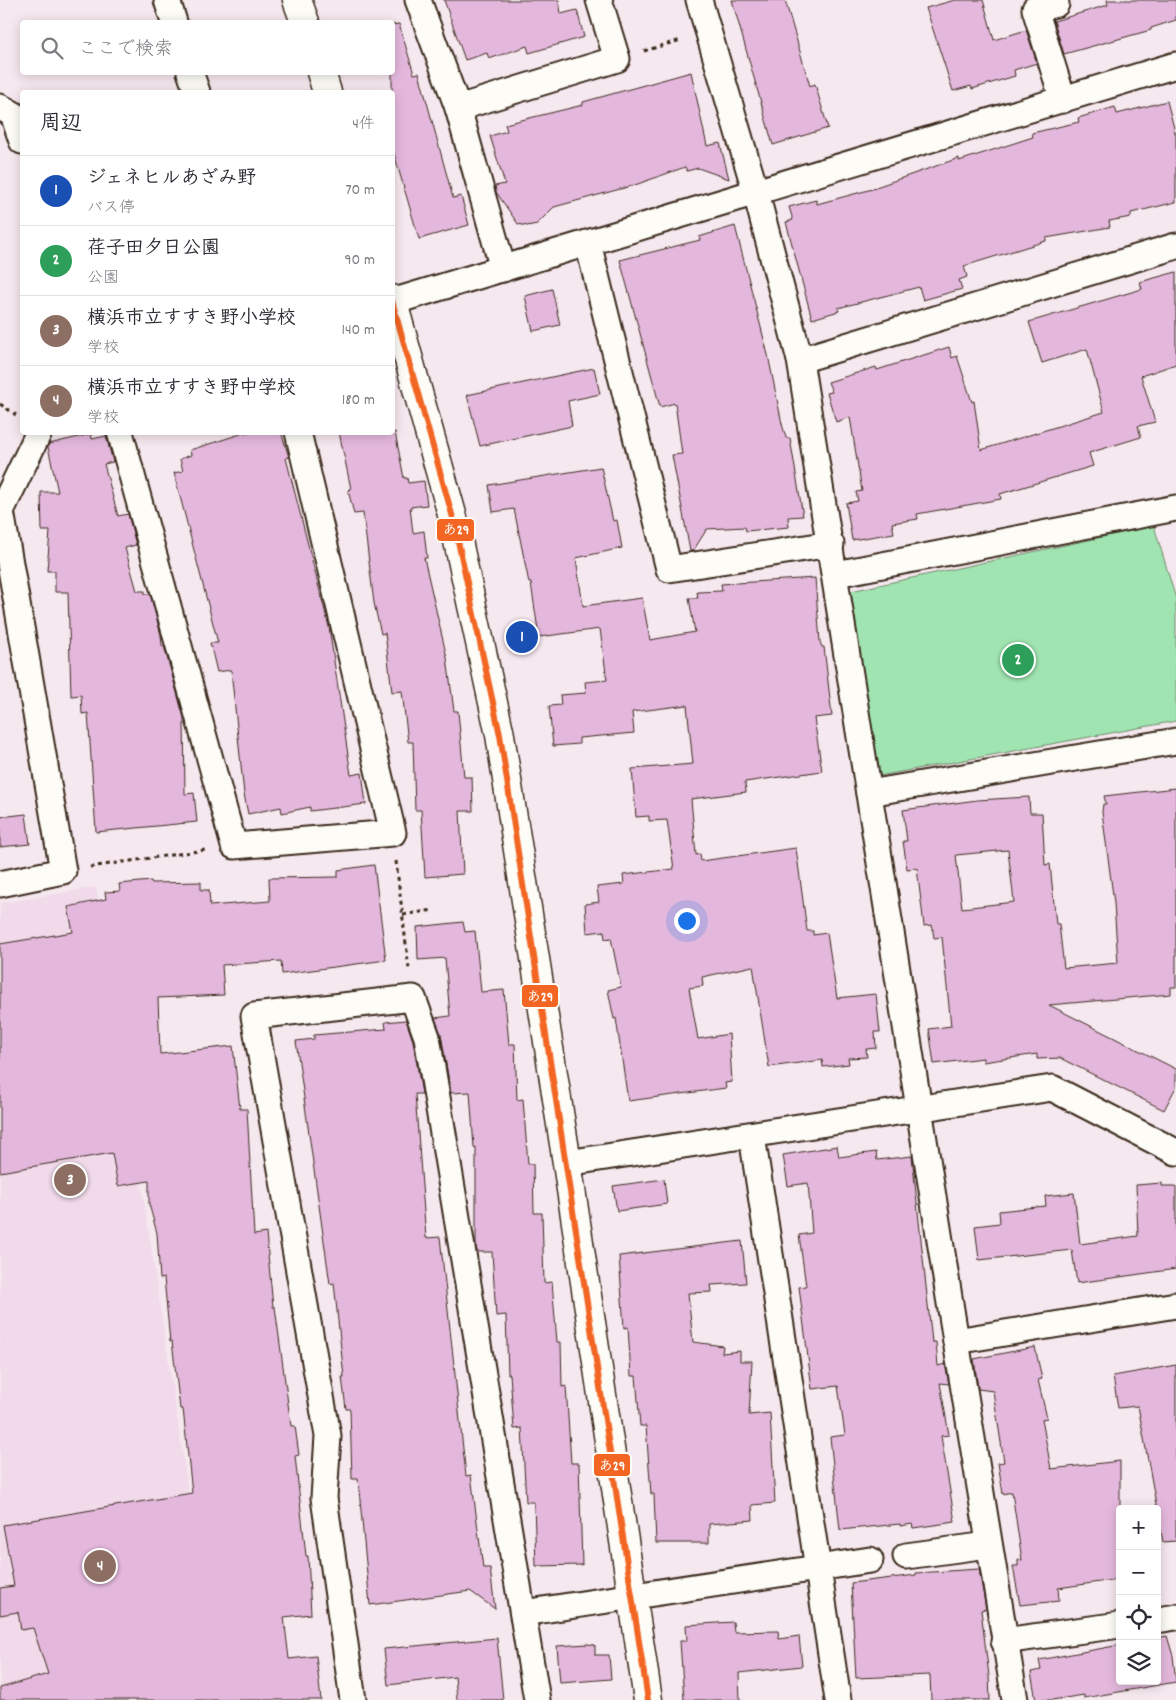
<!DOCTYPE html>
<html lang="ja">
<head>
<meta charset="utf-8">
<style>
  :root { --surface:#fff; --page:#f7f7f7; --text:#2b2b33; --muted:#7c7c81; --line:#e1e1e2; --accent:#c8321e }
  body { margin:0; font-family:Dekko,"Klee One",sans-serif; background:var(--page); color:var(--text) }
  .controls { position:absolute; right:15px; bottom:15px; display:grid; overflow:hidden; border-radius:5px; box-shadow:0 2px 12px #0003 }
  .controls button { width:45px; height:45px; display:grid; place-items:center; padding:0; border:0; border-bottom:1px solid var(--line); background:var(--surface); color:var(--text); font:25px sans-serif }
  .you { position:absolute; left:686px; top:920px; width:18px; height:18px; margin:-12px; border:4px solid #fff; border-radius:50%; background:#1a73e8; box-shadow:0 0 0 8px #1a73e833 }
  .badge { display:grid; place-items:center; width:32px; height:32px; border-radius:50%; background:var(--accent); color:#fff; font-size:16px; font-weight:700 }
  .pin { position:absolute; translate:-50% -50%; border:2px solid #fff; box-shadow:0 1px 5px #0006 }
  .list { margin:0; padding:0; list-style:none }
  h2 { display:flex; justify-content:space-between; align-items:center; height:65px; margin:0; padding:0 20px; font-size:21px }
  h2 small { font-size:16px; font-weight:400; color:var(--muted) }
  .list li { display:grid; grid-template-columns:32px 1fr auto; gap:15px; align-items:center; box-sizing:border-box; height:70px; padding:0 20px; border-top:1px solid var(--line) }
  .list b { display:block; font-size:19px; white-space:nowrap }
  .list p { margin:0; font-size:16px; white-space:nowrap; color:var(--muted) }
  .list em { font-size:16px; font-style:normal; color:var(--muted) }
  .icon { flex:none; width:28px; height:28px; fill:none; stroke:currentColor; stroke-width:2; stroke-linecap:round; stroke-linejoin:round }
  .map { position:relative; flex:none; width:1176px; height:1700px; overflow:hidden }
  .search { position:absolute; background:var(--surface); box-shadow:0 2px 12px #0003; left:20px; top:20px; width:375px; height:55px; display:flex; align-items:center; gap:12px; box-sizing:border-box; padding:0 18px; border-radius:5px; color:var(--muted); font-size:19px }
  .panel { position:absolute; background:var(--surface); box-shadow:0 2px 12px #0003; left:20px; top:90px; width:375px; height:345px; border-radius:5px }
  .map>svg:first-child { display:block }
  .built { fill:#f1daea }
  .green { fill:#a0e5b1; stroke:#6e8868 }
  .building { fill:#e4b8dd; stroke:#3b2a1e; fill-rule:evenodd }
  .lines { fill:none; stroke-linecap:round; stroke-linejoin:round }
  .minor-casing { stroke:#3b2a1e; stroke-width:29 }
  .tertiary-casing { stroke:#3b2a1e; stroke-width:31 }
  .path { stroke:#3b2a1e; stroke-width:3; stroke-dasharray:4 4; stroke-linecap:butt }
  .minor { stroke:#fdfcf7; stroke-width:25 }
  .tertiary { stroke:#fdfcf7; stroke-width:28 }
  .bus-1-casing { stroke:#fdfcf7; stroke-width:10 }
  .bus-1 { stroke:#f26522; stroke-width:6 }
  .line-badge { stroke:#fdfcf7; stroke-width:2 }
  .badge-label { font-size:14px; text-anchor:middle; font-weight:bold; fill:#fff }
</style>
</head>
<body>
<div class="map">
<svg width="1176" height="1700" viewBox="0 0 1176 1700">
  <rect width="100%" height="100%" fill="#f6e8ef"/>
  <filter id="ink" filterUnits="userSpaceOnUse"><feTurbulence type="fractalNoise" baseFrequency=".02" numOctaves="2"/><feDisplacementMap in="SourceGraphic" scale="10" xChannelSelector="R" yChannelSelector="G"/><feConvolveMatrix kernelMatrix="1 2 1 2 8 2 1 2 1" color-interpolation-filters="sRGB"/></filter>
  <g filter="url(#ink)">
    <path class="built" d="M96,887L212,1646L0,1700V903Z"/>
    <path class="green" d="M1154,526L1176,599V721L878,776L851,591Z"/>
    <g class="building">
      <path d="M444,0H559L561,14L577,10L584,37L529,53L527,46L489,59L487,53L465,60Z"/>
      <path d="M732,0H785L810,86L815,84L828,128L773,145Z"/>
      <path d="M955,0H983L994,40L1026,30L1037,63L1014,70L1015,76L972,89L971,86L953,91L926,8Z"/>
      <path d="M1107,0H1176V20L1151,28V30L1064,54L1054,21L1108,5Z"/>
      <path d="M399,24L414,74L419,73L453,198L461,196L469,225L419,239L392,147V25Z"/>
      <path d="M691,72L707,146L720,143L729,179L698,168L687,171L685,167L635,185L554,207L537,224L527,226L518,224L496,192L495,186L505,184L490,136L507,131L505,124L583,105V102Z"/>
      <path d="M1167,101L1176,136V202L1131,213V217L1109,221L1110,227L1046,238V241L964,266L967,277L959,280L962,289L923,300L919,287L838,308L839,311L812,319L786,222L793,220L789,207L816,200L817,204L876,188V187L959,158V161L1033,137L1032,133L1079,122L1078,118L1115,107L1117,114Z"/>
      <path d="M735,226L768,355L782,424L786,438H790L803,516L788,517L789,527L746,531L745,527L707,529L693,551H690L672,455L682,454L675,403L660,407L620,260L700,240L699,237Z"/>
      <path d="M1176,272V364L1141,376L1155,422L1138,426L1141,437L1089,453L1093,466L1000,494L1001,499L917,514L918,519L892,523L894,533L852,540L846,503L858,501L856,492L862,491L850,417L836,422L827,393L832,392L828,382L876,367L877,370L949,347L952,358L957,356L972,402L974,401L981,450L1104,412L1087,349L1042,363L1029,322L1142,289L1140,282Z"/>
      <path d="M552,289L560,325L533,331L525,296Z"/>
      <path d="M594,368L600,394L568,401L572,426L480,446L467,395Z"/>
      <path d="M247,432H281L289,457L286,458L329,627L351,775L362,773L366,804L310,811V807L282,813L281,807L248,814L244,794L231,670L217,672L210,643H218L174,473L183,471L180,459L191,455L190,450Z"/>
      <path d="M339,432H395L404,478H407L408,483L424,481L427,505L410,507L413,533L424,531L427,558H424L447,658L454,711H458L464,777H472L473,811H460L463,874L425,877L421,810H415L413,742H408L402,691L392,692L385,633L381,634L374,603L363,513L354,514L348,490L351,489Z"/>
      <path d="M91,434L92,439L106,436L113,462L104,464L118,516L128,514L136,545L125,548L137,591H145V594H150L161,635L162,646H164L184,718L185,794L194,793L197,822L96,832L88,713L82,714L81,695L71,696L68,592H55V571H47L50,531H42L41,492H58L48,447L49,444Z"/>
      <path d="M601,467L613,521L617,520L622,548L576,558L583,606L642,598L650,640L695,632L689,598H698L697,592L722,591L721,584L815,578L820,642L822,647H824L832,716L814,718L822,771L745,782L746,792L691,799L696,855L700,854L701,861L796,848L807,931H813V935L827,933L837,998L876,994L880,1032H875L876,1048L866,1049L867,1057L848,1058L849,1064L823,1067L822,1060L769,1067L753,966L702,977L703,986L689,988L698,1039L729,1034L732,1082L725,1083L726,1088L628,1101L616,1018L614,1019L608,990L621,987L611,938L605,939L604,931L587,933L585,904L599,902L597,887L624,884L623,875L674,869L667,820L649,821V816L636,817L632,769L693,764L687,705L632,712L634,733L579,738V744L553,746L549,706L561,705L560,695L586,693L585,682L607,680L600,629L539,637L531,583H529L514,509L493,512L489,485Z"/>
      <path d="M1176,788V987H1171V994L1049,1005L1176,1069V1087L1164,1110L1060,1058L1037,1059V1054L983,1062V1058L934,1064L929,1029L951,1026L942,937L934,938L932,925L924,926L917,868L907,869L903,841H907L903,810L977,800L1029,797L1030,813H1042L1045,865L1050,864L1056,924H1059L1064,968L1118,963L1114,903L1102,812L1103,804H1106L1104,796ZM1008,850L1014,902L962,908L956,855Z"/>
      <path d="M26,814L30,844L0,847V817Z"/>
      <path d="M374,865L386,960L282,974L281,961L222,965L224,995L158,998L160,1054L233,1046L240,1109H247L254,1235L266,1233L273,1307H275L291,1426H295L299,1455L295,1456L306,1556H308L311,1614L284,1617L289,1659L316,1656L321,1700H0V1688L48,1674L33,1628L21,1630L18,1612L0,1615V1588L14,1586L3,1525L192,1493L183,1409H180L172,1341L170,1342L164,1278L160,1279L157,1233L149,1204V1181L118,1186L112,1153L0,1172V944L73,932L68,907L106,899L105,892L120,891L119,884L151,881L152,883L201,882V890H209L210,906L270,901L269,878L338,877V870Z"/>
      <path d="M463,922L465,932L475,931L481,992L504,990L509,1044H515L517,1100L523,1099L528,1164H533L534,1213H542L544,1283L552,1282L557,1342H561L562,1387L566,1386L571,1463H579L582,1565L536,1566L534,1502H526L522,1428L514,1429L510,1374H508L506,1315L496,1316L492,1252H477L476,1245V1147L474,1148L470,1092L451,1093L441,1034L435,1018L450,1016L445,958L418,960L417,927Z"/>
      <path d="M406,1020L413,1041L422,1094H415L426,1238L440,1237L466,1476L471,1475L483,1568H490L495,1609L470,1591L370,1605L358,1479H352L350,1409H346L342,1377H344L334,1283L330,1284L296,1041L314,1039V1035L386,1029L385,1022Z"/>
      <path d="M837,1146L839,1157L876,1152L877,1160L912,1156L932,1342H936L938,1366L945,1364L949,1384L940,1383L949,1435L941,1436L955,1522L913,1528L912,1524L900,1526V1524L840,1530L830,1437L845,1435L838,1386L812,1389L799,1287L806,1286L799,1235L812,1233L808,1183L788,1186L783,1155Z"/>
      <path d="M664,1179L667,1204L617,1211L613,1186Z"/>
      <path d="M1162,1183V1186H1176V1269L1077,1283L1072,1250L979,1260L975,1226L1000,1223L999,1211L1046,1206L1045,1196L1074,1193L1080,1244L1138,1236L1136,1185Z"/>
      <path d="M742,1241L746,1283L711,1285L712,1292L688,1293L693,1342L723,1346L722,1353L740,1351V1361H752L749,1415L770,1413L775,1503L752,1505L753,1520L709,1524V1543H656L654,1494H651L646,1426H640L636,1376H631L628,1327L624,1328L619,1256Z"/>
      <path d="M1035,1347L1042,1379L1038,1380L1047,1418L1042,1419L1051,1469L1120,1461V1579L1058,1588L1059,1601L1020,1605L1013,1566H1018V1560H1022L1012,1492L1003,1494L998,1463L1004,1462L993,1391L978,1389L974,1359Z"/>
      <path d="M1176,1365V1541L1163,1542L1138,1406L1118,1408L1113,1376Z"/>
      <path d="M979,1569L986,1609L981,1610L989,1676L990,1700H931L930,1675L856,1678L851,1583L916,1575V1573Z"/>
      <path d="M733,1622L734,1632L778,1631L779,1639L799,1636L802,1666L739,1673L740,1700H684L680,1641H687L686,1625Z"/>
      <path d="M1167,1636L1173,1656L1176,1682L1084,1698V1695L1052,1700H1036L1031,1672L1041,1670L1039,1660L1120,1645V1681H1157V1638Z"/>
      <path d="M497,1638L503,1700H457L455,1677L388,1685L384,1649Z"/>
      <path d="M588,1644L595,1645V1655H609L611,1679L560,1683L557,1646Z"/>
    </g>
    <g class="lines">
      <defs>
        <g id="minor">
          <path d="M167,0L174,22"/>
          <path d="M418,0L458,108L503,269"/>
          <path d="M699,0L756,193L800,360L956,1341L1015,1700"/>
          <path d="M1056,4L1035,9L1063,100"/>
          <path d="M190,72L197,92"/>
          <path d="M0,107L13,114L22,141"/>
          <path d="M458,108L617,59L599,0"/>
          <path d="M588,243L669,569L831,544"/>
          <path d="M392,302L1176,65"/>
          <path d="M800,360L1176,246"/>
          <path d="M120,432L234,846L393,833L298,432"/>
          <path d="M836,574L1176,508"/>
          <path d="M869,793L1176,741"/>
          <path d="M0,884L63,871L1,511L39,432"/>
          <path d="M752,1136L838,1700"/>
          <path d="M567,1163L1052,1088L1176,1152"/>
          <path d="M956,1341L1176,1305"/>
          <path d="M906,1556L988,1545"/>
          <path d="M523,1613L870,1560"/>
          <path d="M1157,1620L1176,1617"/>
          <path d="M1004,1641L1120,1625"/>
          <path d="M353,1700L324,1498L328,1436L254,1016L413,998L427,1037L537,1700"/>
        </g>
        <g id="tertiary">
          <path d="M297,0L305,22"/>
          <path d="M321,72L327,92"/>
          <path d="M392,299L453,518L500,735L567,1163L648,1700"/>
        </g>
      </defs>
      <use href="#minor" class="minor-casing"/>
      <use href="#tertiary" class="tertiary-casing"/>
      <g class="path">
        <path d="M644,51L681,40"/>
        <path d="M0,404L16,415"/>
        <path d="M396,861L409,969"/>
        <path d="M90,867L205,850"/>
        <path d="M403,915L433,910"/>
      </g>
      <use href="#minor" class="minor"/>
      <use href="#tertiary" class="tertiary"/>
      <defs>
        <path id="bus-1" d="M392,301L453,518L500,735L648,1700"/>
      </defs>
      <use href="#bus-1" class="bus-1-casing"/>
      <use href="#bus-1" class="bus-1"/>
    </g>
  </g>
  <g class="line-badge">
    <rect x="436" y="518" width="39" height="24" rx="5" fill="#f26522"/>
    <rect x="521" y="984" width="38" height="24" rx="5" fill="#f26522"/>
    <rect x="593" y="1453" width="38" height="24" rx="5" fill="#f26522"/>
  </g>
  <g class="badge-label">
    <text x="456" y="534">あ29</text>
    <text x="540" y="1001">あ29</text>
    <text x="612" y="1470">あ29</text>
  </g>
</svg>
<div class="controls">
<button>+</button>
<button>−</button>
<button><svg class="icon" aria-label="locate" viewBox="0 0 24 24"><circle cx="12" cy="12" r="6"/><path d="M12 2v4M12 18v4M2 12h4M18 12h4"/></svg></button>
<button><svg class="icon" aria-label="layers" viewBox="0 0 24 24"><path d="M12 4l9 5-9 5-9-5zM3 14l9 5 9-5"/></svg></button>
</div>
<div class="you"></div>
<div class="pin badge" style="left:522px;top:637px;background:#1a4fb4">1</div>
<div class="pin badge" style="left:1018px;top:660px;background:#2e9e5b">2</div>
<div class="pin badge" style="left:70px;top:1180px;background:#8d6e63">3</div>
<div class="pin badge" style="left:100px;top:1566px;background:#8d6e63">4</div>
<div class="search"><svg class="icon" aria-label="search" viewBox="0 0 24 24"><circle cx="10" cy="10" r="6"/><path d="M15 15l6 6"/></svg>ここで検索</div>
<section class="panel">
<h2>周辺<small>4件</small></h2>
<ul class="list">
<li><span class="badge" style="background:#1a4fb4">1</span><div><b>ジェネヒルあざみ野</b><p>バス停</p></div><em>70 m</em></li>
<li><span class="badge" style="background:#2e9e5b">2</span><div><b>荏子田夕日公園</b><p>公園</p></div><em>90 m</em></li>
<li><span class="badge" style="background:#8d6e63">3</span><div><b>横浜市立すすき野小学校</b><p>学校</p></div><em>140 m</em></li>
<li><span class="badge" style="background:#8d6e63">4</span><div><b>横浜市立すすき野中学校</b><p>学校</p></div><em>180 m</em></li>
</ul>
</section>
</div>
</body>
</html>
